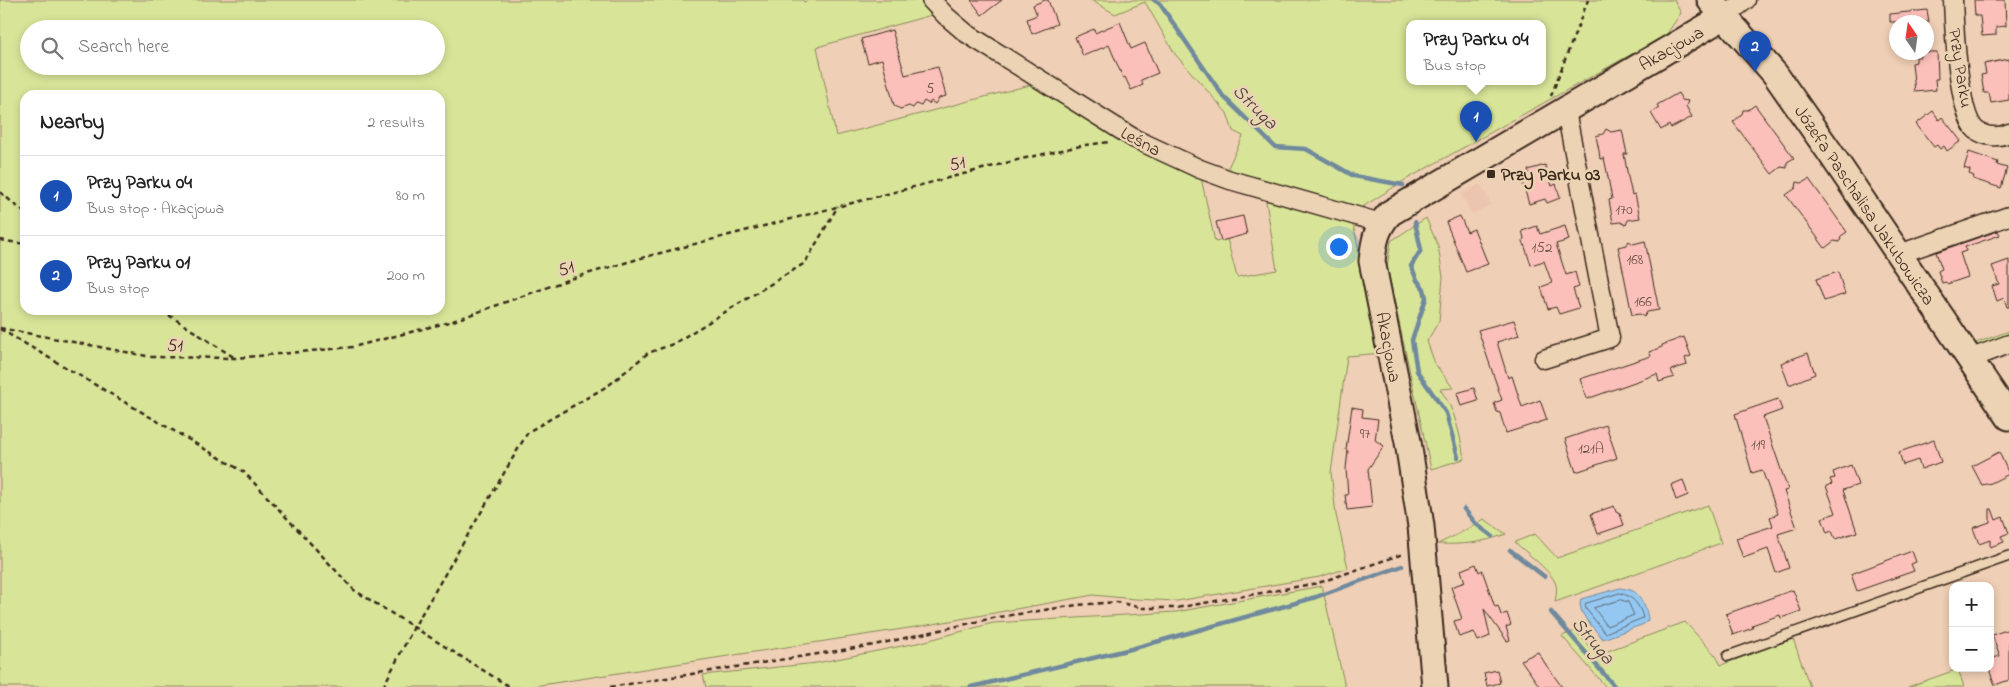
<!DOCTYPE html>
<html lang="en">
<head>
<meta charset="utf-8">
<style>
  :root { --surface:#fff; --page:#f6f6f6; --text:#222; --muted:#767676; --line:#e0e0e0; --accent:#b45309 }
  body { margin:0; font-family:"Indie Flower",sans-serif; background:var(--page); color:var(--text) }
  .controls { position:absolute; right:15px; bottom:15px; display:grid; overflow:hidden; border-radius:10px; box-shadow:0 2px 8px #0003 }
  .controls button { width:45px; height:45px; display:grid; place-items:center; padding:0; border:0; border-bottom:1px solid var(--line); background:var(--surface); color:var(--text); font:25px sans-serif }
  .compass { position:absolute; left:1889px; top:15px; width:45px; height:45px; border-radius:50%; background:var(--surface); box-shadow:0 2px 8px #0003; rotate:347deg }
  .you { position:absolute; left:1338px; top:246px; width:18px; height:18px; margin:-12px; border:4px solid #fff; border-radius:50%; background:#1a73e8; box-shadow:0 0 0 8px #1a73e833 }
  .badge { display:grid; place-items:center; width:32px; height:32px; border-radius:50%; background:var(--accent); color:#fff; font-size:16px; font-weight:700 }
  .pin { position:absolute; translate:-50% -41px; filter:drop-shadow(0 1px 2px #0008) }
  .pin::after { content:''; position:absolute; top:26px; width:18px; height:15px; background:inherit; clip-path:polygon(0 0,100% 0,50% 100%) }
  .popup { position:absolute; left:1406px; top:20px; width:140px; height:65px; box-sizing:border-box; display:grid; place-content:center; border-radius:10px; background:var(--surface); filter:drop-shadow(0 1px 4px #0005); font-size:16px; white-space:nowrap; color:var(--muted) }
  .popup b { font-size:19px; color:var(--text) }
  .popup::after { content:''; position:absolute; left:50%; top:100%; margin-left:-10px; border:10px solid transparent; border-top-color:var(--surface) }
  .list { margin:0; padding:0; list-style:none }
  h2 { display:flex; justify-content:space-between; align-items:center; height:65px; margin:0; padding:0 20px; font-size:21px }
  h2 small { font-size:16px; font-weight:400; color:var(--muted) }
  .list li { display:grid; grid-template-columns:32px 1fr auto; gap:15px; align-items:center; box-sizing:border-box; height:80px; padding:0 20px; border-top:1px solid var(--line) }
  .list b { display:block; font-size:19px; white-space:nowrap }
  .list p { margin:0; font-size:16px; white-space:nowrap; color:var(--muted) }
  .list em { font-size:16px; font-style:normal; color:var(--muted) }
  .icon { flex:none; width:28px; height:28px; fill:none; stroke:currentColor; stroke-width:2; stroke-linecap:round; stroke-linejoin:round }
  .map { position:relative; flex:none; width:2009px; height:687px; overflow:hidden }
  .search { position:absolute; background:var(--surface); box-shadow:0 2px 8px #0003; left:20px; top:20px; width:425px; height:55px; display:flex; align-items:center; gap:12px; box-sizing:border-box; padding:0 18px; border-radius:28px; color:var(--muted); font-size:19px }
  .panel { position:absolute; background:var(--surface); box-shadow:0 2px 8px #0003; left:20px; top:90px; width:425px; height:225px; border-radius:15px }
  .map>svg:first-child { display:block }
  .built { fill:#ecc4b0 }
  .green { fill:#d8e598; stroke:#8a885b; fill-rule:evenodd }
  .water { fill:#94c8f2; stroke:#70899d }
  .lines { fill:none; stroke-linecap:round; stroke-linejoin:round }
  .shore { stroke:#5f6973; stroke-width:1 }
  .stream { stroke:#70899d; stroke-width:4.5 }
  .building { fill:#fcc0ba; stroke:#3b2a1e }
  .lane-casing { stroke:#3b2a1e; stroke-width:12 }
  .street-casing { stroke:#3b2a1e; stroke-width:21 }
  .secondary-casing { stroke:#3b2a1e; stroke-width:29 }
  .path { stroke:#3b2a1e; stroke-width:2.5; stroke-dasharray:5 4; stroke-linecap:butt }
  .lane { stroke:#ecd3b4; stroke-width:9 }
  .street { stroke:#ecd3b4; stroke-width:18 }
  .secondary { stroke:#ecd3b4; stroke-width:25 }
  .poi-dot { fill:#3b2a1e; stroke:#ecd3b4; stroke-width:2 }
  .labels { text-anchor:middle; stroke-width:5; stroke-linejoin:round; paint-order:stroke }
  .number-label { font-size:15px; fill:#6b5045 }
  .street-label { font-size:18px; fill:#3b2a1e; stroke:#ecd3b4 }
  .poi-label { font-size:18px; font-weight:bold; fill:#3b2a1e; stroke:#ecd3b4; text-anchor:start }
  .water-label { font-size:19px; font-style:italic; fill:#48423e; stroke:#ecd3b4 }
</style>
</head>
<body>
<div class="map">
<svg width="2009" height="687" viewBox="0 0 2009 687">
  <rect width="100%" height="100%" fill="#efcfb5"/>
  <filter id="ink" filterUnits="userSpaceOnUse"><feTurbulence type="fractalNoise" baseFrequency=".02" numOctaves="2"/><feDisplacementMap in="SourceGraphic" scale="10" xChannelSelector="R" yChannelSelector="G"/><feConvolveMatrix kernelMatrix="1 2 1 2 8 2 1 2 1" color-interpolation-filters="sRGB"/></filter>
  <g filter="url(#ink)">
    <path class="built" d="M1480,184L1491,204L1472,214L1461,194Z"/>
    <g class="green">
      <path d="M0,0H803L804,2L809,0H921L935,14L817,47L836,136L1034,84L1200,173L1215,242L1227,239L1237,277L1277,270L1265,195L1353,224L1382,353L1347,356L1331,473L1336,515L1348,568L1319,577L1177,601L1135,599L1093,595L922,626L528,687H0ZM29,29H436V66H29ZM25,95H440V310H25Z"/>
      <path d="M1091,0H1674L1681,13L1666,35L1405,180L1356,211L1273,183L1225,174L1243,136L1233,131L1227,113L1175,54L1145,2L1115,14ZM1410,23H1542V81H1410Z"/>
      <path d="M1426,218L1438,246L1443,277L1439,321L1427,341L1435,364L1453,388L1440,389C1455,410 1460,433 1464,459L1431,469L1387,267L1391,241Z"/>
      <path d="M2009,331V337L1980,347L1976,343Z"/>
      <path d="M1708,505L1721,543L1555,602C1556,595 1558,589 1555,582C1548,568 1526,553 1515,542L1535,534L1557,558Z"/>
      <path d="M1484,519L1506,534C1481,543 1464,545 1438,544L1470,528Z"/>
      <path d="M1322,586L1345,687H706L703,675L817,663L922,642L993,623L1176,612Z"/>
      <path d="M1685,622L1716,656L1721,665L1793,639L1810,687H1606L1562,636L1575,631L1597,655Z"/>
      <path d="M1958,669L1964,687H1908Z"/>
    </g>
    <path class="water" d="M1620,588C1624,589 1629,589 1633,591C1641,595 1648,612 1648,620L1644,624L1603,639C1595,629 1576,613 1581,599Z"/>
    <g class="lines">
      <g class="shore">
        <path d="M1620,593C1633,596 1640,605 1643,618L1605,633L1586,609L1585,604Z"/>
        <path d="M1621,600L1628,602L1634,615L1607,626L1594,608Z"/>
      </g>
      <g class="stream">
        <path d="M1154,0L1160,4L1223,96L1275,147L1306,149L1354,176L1403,185"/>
        <path d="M1415,222L1421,250L1411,266L1417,280L1424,289L1426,298L1412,340L1417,371L1446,413L1458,457"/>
        <path d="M1464,509L1476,524L1492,536"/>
        <path d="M1510,550L1545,577"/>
        <path d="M1551,612L1615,687"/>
        <path d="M971,687L1131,649L1278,608L1316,597L1402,566"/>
      </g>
    </g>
    <g class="building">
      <path d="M971,0H1002L982,15Z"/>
      <path d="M1045,0H1048L1057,24L1032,34L1027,19L1037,15L1033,5Z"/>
      <path d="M1974,0H2005L2006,26L1996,27V35L1982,36L1980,16H1975Z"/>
      <path d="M1927,10L1929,22H1890V14Z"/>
      <path d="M1120,22L1131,49L1145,43L1158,73L1141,80L1143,85L1131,90L1125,77L1123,78L1109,45L1083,56L1075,37L1094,29L1095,33Z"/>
      <path d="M892,30L905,75L938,67L946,96L939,98L935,104L931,101L929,104L924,101L921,106L916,104L913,108L909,106L900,109L894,105L882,59L868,63L861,39Z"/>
      <path d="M1920,52H1937L1938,79H1935L1936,90L1915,92L1912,63L1916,62V57H1920Z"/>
      <path d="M2009,59V100L1991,103L1989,93H1984L1981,75L1986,74L1984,64Z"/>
      <path d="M1678,93L1682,100L1688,101L1686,106L1692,117L1671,128L1669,125L1661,130L1651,113L1659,108L1657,105Z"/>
      <path d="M1755,105L1794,158L1787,162V168L1781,167L1772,174L1733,122L1742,114L1743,110H1748Z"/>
      <path d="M1933,111L1939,120L1942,117L1961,141L1947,151L1944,146L1940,149L1937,145L1934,147L1916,124Z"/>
      <path d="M1606,129L1611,132L1622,130L1627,154H1624L1628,177L1632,195L1635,194L1640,218L1628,220L1626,225L1621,222L1613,223L1609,200L1612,199L1607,172L1604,158L1600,159L1599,151L1596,136L1603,134Z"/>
      <path d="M1969,152L1998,162L1997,165L2007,168L2001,188L1973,179L1974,176L1969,174L1970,170L1964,168Z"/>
      <path d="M1545,165L1552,186L1556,184L1560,198L1547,203L1545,199L1529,204L1522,181L1531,178L1528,170Z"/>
      <path d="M1809,179L1847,232L1841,236L1840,242L1834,241L1825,248L1786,195L1796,188L1797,182L1802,183Z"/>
      <path d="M1243,216L1247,234L1221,241L1216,222Z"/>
      <path d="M1460,216L1467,232L1474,229L1488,264L1466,272L1446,222Z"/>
      <path d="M1537,226L1540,234L1565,226L1569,240L1556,244L1566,275L1575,272L1579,287L1573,289L1579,308L1559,314L1556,307L1548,309L1541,287L1552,283L1544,261L1531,265L1523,241L1524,238L1522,231Z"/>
      <path d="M1998,231L2000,235L1965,247L1966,251L1960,253L1968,277L1947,284L1946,282L1942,283L1938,271L1942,269L1936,252Z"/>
      <path d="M1629,241L1633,244L1645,241L1654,286L1659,310L1647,312L1644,317L1640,314L1632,315L1620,255L1618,247L1626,245Z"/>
      <path d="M2009,260V307H2007L2004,298L1997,301L1992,286L1999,284L1992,266Z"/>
      <path d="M1838,272L1845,294L1824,301L1816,279Z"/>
      <path d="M1514,320L1519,335L1497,342L1508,378L1512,376L1522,407L1540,400L1547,420L1506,433L1500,413L1497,412L1494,403L1502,400L1478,330Z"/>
      <path d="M1684,337L1691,356L1685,358L1687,365L1671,370L1674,377L1659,382L1657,374L1587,399L1580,379L1651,356L1649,352L1662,347V345Z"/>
      <path d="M1808,353L1815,374L1789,385L1781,363Z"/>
      <path d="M1474,388L1478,401L1461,406L1457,393Z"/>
      <path d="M1778,399L1782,410L1763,417L1788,490L1784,491L1797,528L1778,534L1789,568L1776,573L1768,549L1743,558L1736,538L1773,526L1770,517L1778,514L1762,470L1752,473L1735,414Z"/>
      <path d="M1352,407L1363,409L1362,417L1378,419L1375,440L1384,446L1368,469L1372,507L1347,510L1345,495H1348L1346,469L1348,451L1346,450Z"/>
      <path d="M1606,425L1617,458L1576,472L1565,439Z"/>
      <path d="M1934,440L1941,462L1921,469L1918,460L1903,465L1899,452Z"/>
      <path d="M1999,452L2009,474L1991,483L1982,485L1972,466Z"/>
      <path d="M1851,465L1858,485L1843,490L1857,532L1835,539L1832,531L1827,533L1822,518L1836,513L1826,486L1832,484L1830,479L1835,478L1833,472Z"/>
      <path d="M1683,480L1688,495L1676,500L1671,485Z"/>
      <path d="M1614,506L1616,512L1620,514L1624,525L1598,534L1591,514Z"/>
      <path d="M1990,509H1992L1996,520L2003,517L2009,533L2001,536L2004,542L1990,547V540L1979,544L1973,528L1990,522Z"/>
      <path d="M1912,551L1916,562L1911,564L1914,571L1857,591L1851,574Z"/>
      <path d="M1476,564L1479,572L1482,570L1495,607L1498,606L1501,615L1507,613L1511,625L1506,627L1510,640L1507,641L1484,609L1490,636L1478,641L1474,632L1459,637L1454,621L1462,619L1451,587L1465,582L1461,570Z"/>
      <path d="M1793,590L1801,611L1781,618L1780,615L1752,625L1753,628L1733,635L1726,614Z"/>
      <path d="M2009,629V680L1995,685L1990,672V659L2000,656L1992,635Z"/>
      <path d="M1538,652L1546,665L1562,687H1540L1521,660Z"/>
      <path d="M1497,670L1500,683L1487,686L1484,673Z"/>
    </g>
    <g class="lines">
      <defs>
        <path id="lane" d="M1728,656L2009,556"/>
        <g id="street">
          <path d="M931,0L946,16L966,33L1135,139L1200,169L1230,180L1381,223"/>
          <path d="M1953,0C1954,26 1958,114 1976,130C1985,137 1999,138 2009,133"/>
          <path d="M1725,16L1746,0"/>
          <path d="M1899,254L2009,216"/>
          <path d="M1544,359L1610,338L1566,111"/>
          <path d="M1969,359L2009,344"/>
        </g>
        <g id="secondary">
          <path d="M1710,0L1775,74L1829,151L2009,417"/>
          <path d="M1435,687L1421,526L1408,442L1372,261C1374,242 1376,228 1390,213L1725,16"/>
        </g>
      </defs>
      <use href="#lane" class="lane-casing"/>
      <use href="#street" class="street-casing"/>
      <use href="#secondary" class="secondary-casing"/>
      <g class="path">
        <path d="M1551,96L1588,0"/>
        <path d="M0,192L25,213"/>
        <path d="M0,240L25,244"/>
        <path d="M161,310L235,358"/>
        <path d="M0,328L152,357L236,358L353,347L453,321L573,278L645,257L1021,159L1085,145L1110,142"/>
        <path d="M0,329L244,472L354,590L510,687"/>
        <path d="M383,687L414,627L528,432L609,385L648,353L673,344L805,263L838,206"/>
        <path d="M610,687L874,645L993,618L1077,605L1117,602L1142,608H1176L1318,583L1403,554"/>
      </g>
      <use href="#lane" class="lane"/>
      <use href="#street" class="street"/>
      <use href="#secondary" class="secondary"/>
    </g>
  </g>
  <rect class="poi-dot" x="1486" y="169" width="10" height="10" rx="2.5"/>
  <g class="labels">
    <g class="number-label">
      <text x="930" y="93">5</text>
      <text x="1624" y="214">170</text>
      <text x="1542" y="252">152</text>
      <text x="1635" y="264">168</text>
      <text x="1643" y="306">166</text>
      <text x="1365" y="438">97</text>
      <text x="1758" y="449">119</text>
      <text x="1591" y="453">121A</text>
    </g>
    <g class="street-label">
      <text transform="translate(1671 48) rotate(-30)" y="6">Akacjowa</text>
      <text transform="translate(1961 68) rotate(81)" y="6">Przy Parku</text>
      <text transform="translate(1141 141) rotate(28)" y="6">Leśna</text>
      <text transform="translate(957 163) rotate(-14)" y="6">51</text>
      <text transform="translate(1865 205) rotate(56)" y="6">Józefa Paschalisa Jakubowicza</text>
      <text transform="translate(566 268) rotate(-19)" y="6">51</text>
      <text transform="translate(175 345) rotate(1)" y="6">51</text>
      <text transform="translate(1389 347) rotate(79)" y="6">Akacjowa</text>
    </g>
    <g class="poi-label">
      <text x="1501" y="180">Przy Parku 03</text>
    </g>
    <g class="water-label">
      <text transform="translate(1256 106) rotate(45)" y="7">Struga</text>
      <text transform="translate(1594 640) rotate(50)" y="7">Struga</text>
    </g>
  </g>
</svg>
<div class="controls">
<button>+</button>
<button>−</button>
</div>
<svg class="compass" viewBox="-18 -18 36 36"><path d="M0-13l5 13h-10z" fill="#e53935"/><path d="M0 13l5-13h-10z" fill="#767676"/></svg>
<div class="you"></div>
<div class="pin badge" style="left:1476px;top:142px;background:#1a4fb4">1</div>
<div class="popup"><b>Przy Parku 04</b>Bus stop</div>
<div class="pin badge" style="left:1755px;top:72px;background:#1a4fb4">2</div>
<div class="search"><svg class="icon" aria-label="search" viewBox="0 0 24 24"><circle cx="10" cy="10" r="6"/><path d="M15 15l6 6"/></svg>Search here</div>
<section class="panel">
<h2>Nearby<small>2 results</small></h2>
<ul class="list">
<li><span class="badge" style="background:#1a4fb4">1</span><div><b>Przy Parku 04</b><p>Bus stop · Akacjowa</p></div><em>80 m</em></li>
<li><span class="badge" style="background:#1a4fb4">2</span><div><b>Przy Parku 01</b><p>Bus stop</p></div><em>200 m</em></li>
</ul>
</section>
</div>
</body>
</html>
